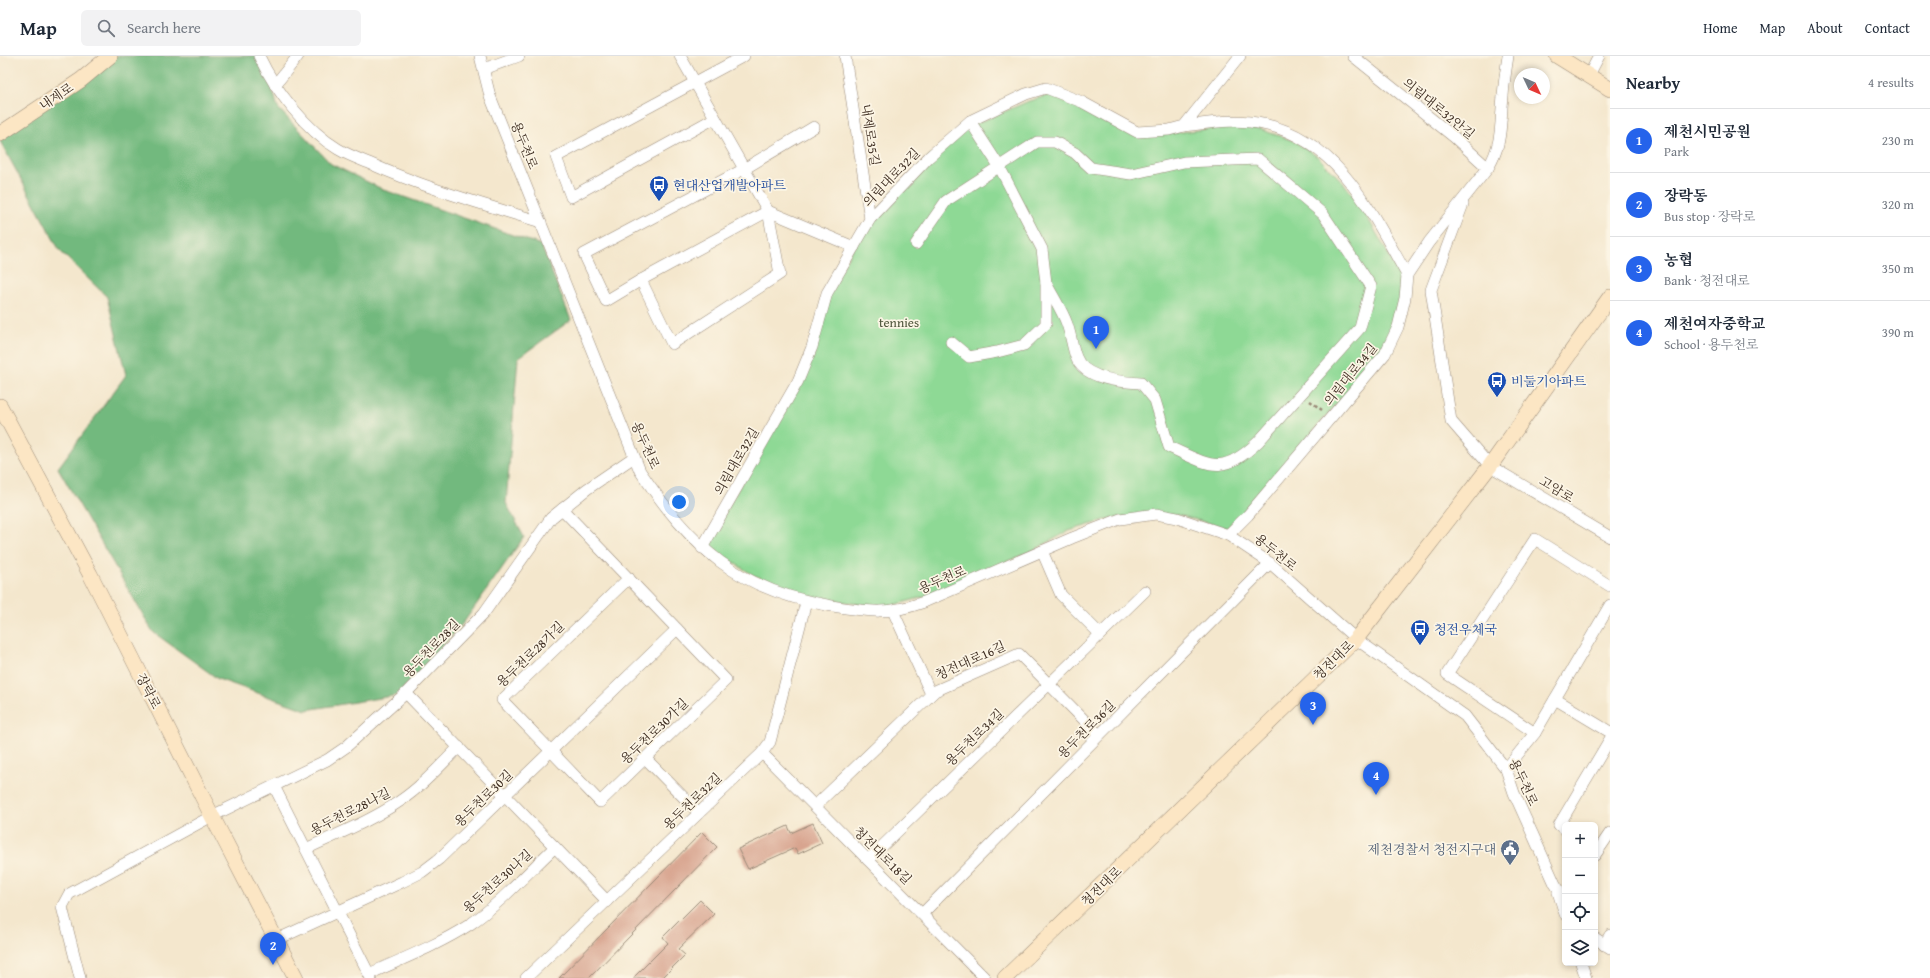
<!DOCTYPE html>
<html lang="en">
<head>
<meta charset="utf-8">
<style>
  :root { --surface:#fff; --page:#f2f2f3; --text:#1f2937; --muted:#747a83; --line:#e0e1e3; --accent:#2563eb }
  body { margin:0; font-family:"Gentium Book Plus","Noto Serif KR",serif; background:var(--page); color:var(--text) }
  .controls { position:absolute; right:12px; bottom:12px; display:grid; overflow:hidden; border-radius:6px; box-shadow:0 2px 6px #0003 }
  .controls button { width:36px; height:36px; display:grid; place-items:center; padding:0; border:0; border-bottom:1px solid var(--line); background:var(--surface); color:var(--text); font:20px sans-serif }
  .compass { position:absolute; left:1514px; top:12px; width:36px; height:36px; border-radius:50%; background:var(--surface); box-shadow:0 2px 6px #0003; rotate:134deg }
  .you { position:absolute; left:679px; top:446px; width:14px; height:14px; margin:-10px; border:3px solid #fff; border-radius:50%; background:#1a73e8; box-shadow:0 0 0 6px #1a73e833 }
  .badge { display:grid; place-items:center; width:26px; height:26px; border-radius:50%; background:var(--accent); color:#fff; font-size:13px; font-weight:700 }
  .pin { position:absolute; translate:-50% -33px; filter:drop-shadow(0 1px 2px #0008) }
  .pin::after { content:''; position:absolute; top:21px; width:14px; height:12px; background:inherit; clip-path:polygon(0 0,100% 0,50% 100%) }
  .list { margin:0; padding:0; list-style:none }
  h2 { display:flex; justify-content:space-between; align-items:center; height:52px; margin:0; padding:0 16px; font-size:17px }
  h2 small { font-size:13px; font-weight:400; color:var(--muted) }
  .list li { display:grid; grid-template-columns:26px 1fr auto; gap:12px; align-items:center; box-sizing:border-box; height:64px; padding:0 16px; border-top:1px solid var(--line) }
  .list b { display:block; font-size:15px; white-space:nowrap }
  .list p { margin:0; font-size:13px; white-space:nowrap; color:var(--muted) }
  .list em { font-size:13px; font-style:normal; color:var(--muted) }
  .icon { flex:none; width:22px; height:22px; fill:none; stroke:currentColor; stroke-width:2; stroke-linecap:round; stroke-linejoin:round }
  .map { position:relative; flex:none; width:1610px; height:922px; overflow:hidden }
  header { display:flex; align-items:center; gap:24px; box-sizing:border-box; height:56px; padding:0 20px; background:var(--surface); border-bottom:1px solid var(--line) }
  header strong { font-size:19px }
  nav { display:flex; gap:22px; margin-inline-start:auto; font-size:14px }
  .search { width:280px; height:36px; background:var(--page); display:flex; align-items:center; gap:10px; box-sizing:border-box; padding:0 14px; border-radius:6px; color:var(--muted); font-size:15px }
  main { display:flex }
  aside { flex:1; background:var(--surface) }
  .map>svg:first-child { display:block }
  .green { fill:#8ed995; stroke:#64825a }
  .forest { fill:#72b97e; stroke:#56724e }
  .building { fill:#d8a48f }
  .lines { fill:none; stroke-linecap:round; stroke-linejoin:round }
  .street-casing { stroke:#988876; stroke-width:12 }
  .secondary-casing { stroke:#988876; stroke-width:16 }
  .path { stroke:#988876; stroke-width:2.5; stroke-dasharray:3 3; stroke-linecap:butt }
  .street { stroke:#fff; stroke-width:11 }
  .secondary { stroke:#fce6c4; stroke-width:15 }
  .labels { text-anchor:middle; stroke-width:3.5; stroke-linejoin:round; paint-order:stroke }
  .street-label { font-size:13px; fill:#3b2a1e; stroke:#fcf5e5 }
  .transit-label { font-size:13px; fill:#164399; stroke:#fcf5e5; text-anchor:start }
  .park-label { font-size:13px; fill:#50563c; stroke:#fcf5e5 }
  .service-label { font-size:13px; fill:#4e5e75; stroke:#fcf5e5; text-anchor:end }
</style>
</head>
<body>
<header>
<strong>Map</strong>
<div class="search"><svg class="icon" aria-label="search" viewBox="0 0 24 24"><circle cx="10" cy="10" r="6"/><path d="M15 15l6 6"/></svg>Search here</div>
<nav><a>Home</a><a>Map</a><a>About</a><a>Contact</a></nav>
</header>
<main>
<div class="map">
<svg width="1610" height="922" viewBox="0 0 1610 922">
  <rect width="100%" height="100%" fill="#fcf5e5"/>
  <filter id="ink" filterUnits="userSpaceOnUse"><feTurbulence type="fractalNoise" baseFrequency=".025" numOctaves="2"/><feDisplacementMap in="SourceGraphic" scale="8" xChannelSelector="R" yChannelSelector="G"/><feConvolveMatrix kernelMatrix="1 2 1 2 8 2 1 2 1" color-interpolation-filters="sRGB"/></filter>
  <filter id="wash" filterUnits="userSpaceOnUse"><feTurbulence type="fractalNoise" baseFrequency=".012" numOctaves="4" result="noise"/><feDisplacementMap in="SourceGraphic" scale="16" xChannelSelector="R" yChannelSelector="G"/><feGaussianBlur stdDeviation="0.9" result="paint"/><feColorMatrix in="noise" values="0 0 0 0 0 0 0 0 0 0 0 0 0 0 0 0 0 1.4 0 .05"/><feComposite in="paint" operator="in"/></filter>
  <g filter="url(#wash)">
    <rect width="100%" height="100%" fill="#f4e7cd"/>
    <path class="green" d="M1049,39L1084,53L1140,81L1233,70L1259,73L1294,85L1318,101L1343,126L1362,152L1402,222L1400,246L1393,269L1381,296L1247,453L1227,472L1178,459L1112,462L1069,475L1034,494L924,541L883,552L806,540L753,519L707,489L798,325L827,237L870,163L929,101L973,69L1029,45Z"/>
    <path class="forest" d="M110,0H263L278,52L331,108L384,134L541,189L571,264L518,302L506,447L524,481L464,566L398,639L306,654L218,623L153,576L58,412L126,319L107,241L60,195L0,85Z"/>
    <g id="blocks">
      <g class="building">
        <path d="M813,767L822,787L798,798L795,792L748,813L738,793L788,770L791,777Z"/>
        <path d="M702,776L717,791L589,922H559Z"/>
        <path d="M700,844L714,858L678,893L685,899L662,922H633L668,887L663,881Z"/>
      </g>
    </g>
  </g>
  <g filter="url(#ink)">
    <use href="#blocks" fill-opacity="0" stroke="#988876" stroke-width="1"/>
    <g class="lines">
      <defs>
        <g id="street">
          <path d="M259,0C275,34 306,74 338,93C348,99 359,103 369,107C424,132 483,148 541,166"/>
          <path d="M480,0L490,40L640,415C692,492 738,535 832,550C870,556 888,559 924,546L1072,482L1120,463L1156,458L1177,462L1228,479L1270,507L1356,583L1465,660L1506,713L1514,737L1555,828L1565,843"/>
          <path d="M680,0L768,155L780,218L672,288L641,224L768,155"/>
          <path d="M845,0L870,163"/>
          <path d="M1353,0L1454,81L1488,112"/>
          <path d="M484,13L519,0"/>
          <path d="M1588,21L1599,0"/>
          <path d="M275,29L298,0"/>
          <path d="M715,62L571,141L556,101L744,0"/>
          <path d="M1184,70C1210,67 1237,62 1263,68C1338,83 1373,159 1407,219"/>
          <path d="M1463,148L1431,234L1451,365L1490,410L1610,481"/>
          <path d="M768,155L854,191"/>
          <path d="M916,188L946,145L1037,86H1055L1075,97L1091,112L1131,118L1184,106L1258,103L1323,158L1371,230L1360,272L1258,386C1222,420 1211,410 1169,391L1155,344L1141,327C1120,326 1084,323 1076,301C1072,290 1071,279 1067,268C1062,254 1053,241 1046,227"/>
          <path d="M641,224L606,245L584,198L744,113L814,71"/>
          <path d="M951,286L969,301L997,296L1024,289L1046,268V227L1042,193L999,110L970,65"/>
          <path d="M562,453L726,624L600,746L502,644L629,522"/>
          <path d="M1228,479L1248,459L1385,298L1398,271L1405,242L1407,219L1429,186L1488,112C1503,87 1500,68 1503,40C1504,27 1506,13 1508,0"/>
          <path d="M702,492L798,325L812,291L827,237L870,163L929,101L970,65L1026,38L1046,32L1082,46L1137,76L1169,74L1184,70L1240,0"/>
          <path d="M1042,495L1061,539L1100,578"/>
          <path d="M893,555L931,638"/>
          <path d="M406,637L607,845"/>
          <path d="M1555,643L1610,676"/>
          <path d="M1535,677L1447,618L1535,483L1610,530"/>
          <path d="M762,697L985,922"/>
          <path d="M645,702L699,757"/>
          <path d="M1506,713L1535,677L1610,549"/>
          <path d="M274,730L371,922"/>
          <path d="M815,750L935,635L1019,598L1099,679"/>
          <path d="M1565,774L1559,769L1610,683"/>
          <path d="M306,793C337,778 371,765 400,745C422,730 440,710 459,691"/>
          <path d="M1595,799L1610,777"/>
          <path d="M868,804L1145,535"/>
          <path d="M1558,836L1565,858"/>
          <path d="M922,858L1270,507"/>
          <path d="M1595,882L1610,892"/>
          <path d="M276,884L402,826L422,816L439,803L677,573"/>
          <path d="M1604,889L1610,879"/>
          <path d="M1581,907L1586,922"/>
          <path d="M369,918C402,903 438,889 469,869C500,848 527,817 555,791"/>
          <path d="M80,922L62,851L69,838L212,760L327,704L346,691L406,637L484,557L551,462L587,433L634,401"/>
          <path d="M526,922L762,697L770,686L806,546"/>
        </g>
        <g id="secondary">
          <path d="M1557,0L1610,33"/>
          <path d="M0,78L81,24L110,0"/>
          <path d="M0,350L90,518L212,760L296,922"/>
          <path d="M1005,922L1356,583L1490,410L1610,241"/>
        </g>
      </defs>
      <use href="#street" class="street-casing"/>
      <use href="#secondary" class="secondary-casing"/>
      <path class="path" d="M1310,345L1322,354"/>
      <use href="#street" class="street"/>
      <use href="#secondary" class="secondary"/>
    </g>
  </g>
  <defs>
    <symbol id="bus-pin" viewBox="-11 -11 22 30"><path d="M0 17L-7.5 6A9.5 9.5 0 1 1 7.5 6Z" fill="#1a4fb4" stroke="#fcf5e5"/><path d="M-5-6H5V4H4V6H2V4H-2V6H-4V4H-5ZM-3.5-4V0h7V-4ZM-3.5 1.2v1.5H-2V1.2ZM2 1.2v1.5H3.5V1.2Z" fill="#fff"/></symbol>
    <symbol id="civic-pin" viewBox="-11 -11 22 30"><path d="M0 17L-7.5 6A9.5 9.5 0 1 1 7.5 6Z" fill="#5c6f8a" stroke="#fcf5e5"/><path d="M-.6-6.5H3V-4.5H.6V-3L4-1V1h2V6H-6V1h2V-1L-.6-3ZM-1.2 2.5V6h2.4V2.5Z" fill="#fff"/></symbol>
  </defs>
  <g fill-rule="evenodd">
    <use href="#bus-pin" x="648" y="118" width="22" height="30"/>
    <use href="#bus-pin" x="1486" y="314" width="22" height="30"/>
    <use href="#bus-pin" x="1409" y="562" width="22" height="30"/>
    <use href="#civic-pin" x="1499" y="782" width="22" height="30"/>
  </g>
  <g class="labels">
    <g class="street-label">
      <text transform="translate(56 40) rotate(-34)" y="5">내제로</text>
      <text transform="translate(1439 52) rotate(39)" y="5">의림대로32안길</text>
      <text transform="translate(871 79) rotate(81)" y="5">내제로35길</text>
      <text transform="translate(525 89) rotate(68)" y="5">용두천로</text>
      <text transform="translate(891 121) rotate(-46)" y="5">의림대로32길</text>
      <text transform="translate(1350 318) rotate(-51)" y="5">의림대로34길</text>
      <text transform="translate(646 389) rotate(66)" y="5">용두천로</text>
      <text transform="translate(736 405) rotate(-60)" y="5">의림대로32길</text>
      <text transform="translate(1557 433) rotate(31)" y="5">고암로</text>
      <text transform="translate(1276 496) rotate(39)" y="5">용두천로</text>
      <text transform="translate(942 523) rotate(-23)" y="5">용두천로</text>
      <text transform="translate(431 592) rotate(-46)" y="5">용두천로28길</text>
      <text transform="translate(530 598) rotate(-44)" y="5">용두천로28가길</text>
      <text transform="translate(970 604) rotate(-24)" y="5">청전대로16길</text>
      <text transform="translate(1333 604) rotate(-44)" y="5">청전대로</text>
      <text transform="translate(149 635) rotate(63)" y="5">장락로</text>
      <text transform="translate(1086 673) rotate(-45)" y="5">용두천로36길</text>
      <text transform="translate(654 675) rotate(-44)" y="5">용두천로30가길</text>
      <text transform="translate(974 681) rotate(-44)" y="5">용두천로34길</text>
      <text transform="translate(1524 726) rotate(65)" y="5">용두천로</text>
      <text transform="translate(483 742) rotate(-44)" y="5">용두천로30길</text>
      <text transform="translate(692 745) rotate(-44)" y="5">용두천로32길</text>
      <text transform="translate(350 755) rotate(-27)" y="5">용두천로28나길</text>
      <text transform="translate(883 799) rotate(45)" y="5">청전대로18길</text>
      <text transform="translate(497 825) rotate(-42)" y="5">용두천로30나길</text>
      <text transform="translate(1101 830) rotate(-44)" y="5">청전대로</text>
    </g>
    <g class="transit-label">
      <text x="673" y="134">현대산업개발아파트</text>
      <text x="1511" y="330">비둘기아파트</text>
      <text x="1434" y="578">청전우체국</text>
    </g>
    <g class="park-label">
      <text x="899" y="271">tennies</text>
    </g>
    <g class="service-label">
      <text x="1496" y="798">제천경찰서 청전지구대</text>
    </g>
  </g>
</svg>
<div class="controls">
<button>+</button>
<button>−</button>
<button><svg class="icon" aria-label="locate" viewBox="0 0 24 24"><circle cx="12" cy="12" r="6"/><path d="M12 2v4M12 18v4M2 12h4M18 12h4"/></svg></button>
<button><svg class="icon" aria-label="layers" viewBox="0 0 24 24"><path d="M12 4l9 5-9 5-9-5zM3 14l9 5 9-5"/></svg></button>
</div>
<svg class="compass" viewBox="-18 -18 36 36"><path d="M0-13l5 13h-10z" fill="#e53935"/><path d="M0 13l5-13h-10z" fill="#747a83"/></svg>
<div class="you"></div>
<div class="pin badge" style="left:1096px;top:293px">1</div>
<div class="pin badge" style="left:273px;top:909px">2</div>
<div class="pin badge" style="left:1313px;top:669px">3</div>
<div class="pin badge" style="left:1376px;top:739px">4</div>
</div>
<aside>
<h2>Nearby<small>4 results</small></h2>
<ul class="list">
<li><span class="badge">1</span><div><b>제천시민공원</b><p>Park</p></div><em>230 m</em></li>
<li><span class="badge">2</span><div><b>장락동</b><p>Bus stop · 장락로</p></div><em>320 m</em></li>
<li><span class="badge">3</span><div><b>농협</b><p>Bank · 청전대로</p></div><em>350 m</em></li>
<li><span class="badge">4</span><div><b>제천여자중학교</b><p>School · 용두천로</p></div><em>390 m</em></li>
</ul>
</aside>
</main>
</body>
</html>
